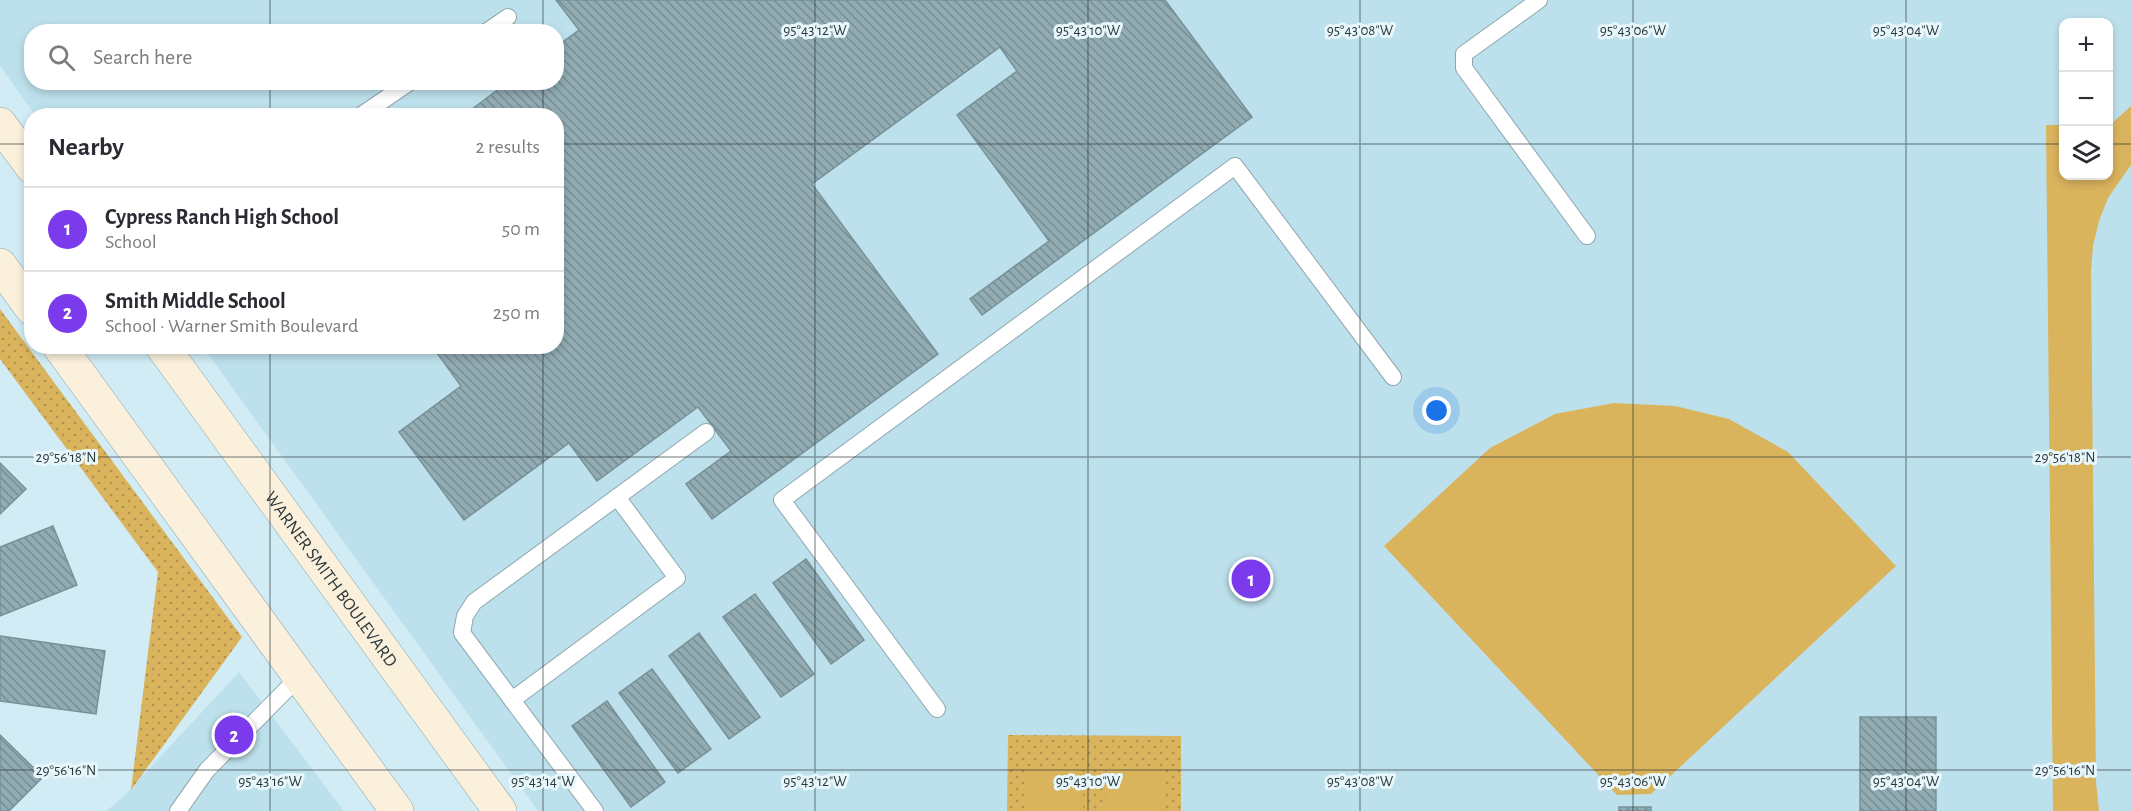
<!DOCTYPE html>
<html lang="en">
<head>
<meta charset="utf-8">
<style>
  :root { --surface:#fff; --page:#f2f2f3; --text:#2b2b33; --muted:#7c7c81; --line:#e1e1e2; --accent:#7c3aed }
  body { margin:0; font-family:"Alegreya Sans",sans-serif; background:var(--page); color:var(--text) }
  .controls { position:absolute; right:18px; top:18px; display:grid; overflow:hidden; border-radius:12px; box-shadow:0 3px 9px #0003 }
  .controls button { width:54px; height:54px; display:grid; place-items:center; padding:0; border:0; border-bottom:2px solid var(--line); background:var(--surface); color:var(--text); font:30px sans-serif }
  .you { position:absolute; left:1437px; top:411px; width:21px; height:21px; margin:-15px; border:4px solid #fff; border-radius:50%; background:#1a73e8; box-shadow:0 0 0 9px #1a73e833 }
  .badge { display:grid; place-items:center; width:39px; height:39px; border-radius:50%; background:var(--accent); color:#fff; font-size:20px; font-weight:700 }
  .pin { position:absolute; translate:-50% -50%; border:3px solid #fff; box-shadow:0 2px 6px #0006 }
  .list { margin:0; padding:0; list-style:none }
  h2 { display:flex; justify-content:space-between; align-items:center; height:78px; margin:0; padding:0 24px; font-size:26px }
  h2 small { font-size:20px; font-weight:400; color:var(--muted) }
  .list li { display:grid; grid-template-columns:39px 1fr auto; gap:18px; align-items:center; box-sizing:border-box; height:84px; padding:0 24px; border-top:2px solid var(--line) }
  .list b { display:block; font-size:22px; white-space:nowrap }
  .list p { margin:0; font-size:20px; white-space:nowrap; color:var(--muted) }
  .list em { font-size:20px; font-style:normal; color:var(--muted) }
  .icon { flex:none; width:33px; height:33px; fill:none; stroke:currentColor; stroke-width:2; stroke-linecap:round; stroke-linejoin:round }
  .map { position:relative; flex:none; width:2131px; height:811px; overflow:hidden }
  .search { position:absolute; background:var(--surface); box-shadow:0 3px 9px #0003; left:24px; top:24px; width:540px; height:66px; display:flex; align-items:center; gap:15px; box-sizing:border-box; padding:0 21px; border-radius:24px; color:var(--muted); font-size:22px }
  .panel { position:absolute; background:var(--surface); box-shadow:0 3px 9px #0003; left:24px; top:108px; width:540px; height:246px; border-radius:24px }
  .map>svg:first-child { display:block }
  .built { fill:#bde1ec; fill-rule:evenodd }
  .grass { fill:url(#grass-dots) }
  .garden { fill:#dab35d }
  .building { fill:url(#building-back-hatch); stroke:#789199; stroke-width:1.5 }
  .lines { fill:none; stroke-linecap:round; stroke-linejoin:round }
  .lane-casing { stroke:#8ea7af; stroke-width:18 }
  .secondary-casing { stroke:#8ea7af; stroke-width:34 }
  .lane { stroke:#fff; stroke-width:16 }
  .secondary { stroke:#faf0dc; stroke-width:33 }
  .ticks { fill:none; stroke:#2c373a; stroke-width:1.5; stroke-opacity:0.45 }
  .labels { text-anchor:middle; stroke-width:6; stroke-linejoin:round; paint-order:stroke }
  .street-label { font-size:18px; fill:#2c373a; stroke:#e7f7fc }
  .ticks-label { font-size:15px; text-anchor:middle; fill:#2c373a; stroke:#e7f7fc; stroke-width:6; stroke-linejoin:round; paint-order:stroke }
</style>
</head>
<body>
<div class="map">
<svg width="2131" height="811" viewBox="0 0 2131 811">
  <defs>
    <pattern id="grass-dots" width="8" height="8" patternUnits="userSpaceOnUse" patternTransform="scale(1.5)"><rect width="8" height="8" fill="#dab35d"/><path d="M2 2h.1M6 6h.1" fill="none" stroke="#b1924e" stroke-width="1.8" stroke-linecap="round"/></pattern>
    <pattern id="building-back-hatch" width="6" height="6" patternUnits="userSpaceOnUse" patternTransform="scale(1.5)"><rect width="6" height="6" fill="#92acb4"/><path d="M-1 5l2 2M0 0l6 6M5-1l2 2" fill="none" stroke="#778d93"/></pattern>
  </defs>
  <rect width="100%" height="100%" fill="#d1ecf5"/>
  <g class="built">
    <path d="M0,0H2131V811H538L203,347L556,346V116L35,115L0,66ZM2064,22H2108V176H2064ZM32,32H556V82H32Z"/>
    <path d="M239,672L344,811H106L122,798Z"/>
  </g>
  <g class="grass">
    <path d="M0,309L242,637L131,790L158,572L0,359Z"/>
    <path d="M1008,735L1181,736V811H1007Z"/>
  </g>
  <g class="garden">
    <path d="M2131,106V165L2108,198L2099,221L2093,246L2091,271L2096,782L2099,811H2053L2046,125H2063L2064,176H2108L2109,126Z"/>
    <path d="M1614,403L1675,406L1729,419L1788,452L1896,566L1651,794L1617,795L1384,546L1490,448L1555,414Z"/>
    <rect x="1025" y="768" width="58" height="43"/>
    <path d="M1107,768H1165L1164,811H1106Z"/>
  </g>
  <g class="building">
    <path d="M556,0H1165L1252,117L982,315L970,299L1049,241L957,115L1017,71L1000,47L812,184L938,354L712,519L686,484L731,451L698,407L597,481L569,443L464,520L399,432L461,386L432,346H556V116H463L508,82H556V47L579,30Z"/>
    <path d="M0,463L26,489L0,514Z"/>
    <path d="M53,526L77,585L0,616V547Z"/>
    <path d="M806,559L864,640L831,664L773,583Z"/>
    <path d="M755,594L814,674L781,697L723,617Z"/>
    <path d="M699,633L760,717L729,739L669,656Z"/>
    <path d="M0,636L105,651L96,714L0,701Z"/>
    <path d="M652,669L711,749L678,773L619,693Z"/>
    <path d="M607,701L665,782L631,807L572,726Z"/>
    <rect x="1860" y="717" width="76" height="94"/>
    <path d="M0,735L43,777L9,811H0Z"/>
    <rect x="1619" y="807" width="32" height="4"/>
  </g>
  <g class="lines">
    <defs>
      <g id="lane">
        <path d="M1539,0L1464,54V68L1587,236"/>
        <path d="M486,32L508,17"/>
        <path d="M360,116L410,82"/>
        <path d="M512,700L677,578L617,497"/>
        <path d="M937,709L782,500L1235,166L1393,377"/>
        <path d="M178,811L207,770L299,677"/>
        <path d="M595,811L462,633L465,616L474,602L706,432"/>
      </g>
      <g id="secondary">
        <path d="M0,124L32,167"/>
        <path d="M0,265L32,309"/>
        <path d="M59,346L397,811"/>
        <path id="s1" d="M162,346L500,811"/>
      </g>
    </defs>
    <use href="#lane" class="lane-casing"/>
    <use href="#secondary" class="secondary-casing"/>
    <use href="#lane" class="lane"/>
    <use href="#secondary" class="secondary"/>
  </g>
  <path class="ticks" d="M270,0V32M543,0V32M815,0V811M1088,0V811M1360,0V811M1633,0V811M1906,0V811M270,82V116M543,82V116M0,144H32M556,144H2064M2108,144H2131M270,346V811M543,346V811M0,457H2131M0,770H2131"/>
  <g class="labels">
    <g class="street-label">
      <text dy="6" stroke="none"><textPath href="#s1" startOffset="288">WARNER SMITH BOULEVARD</textPath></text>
    </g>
  </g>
  <g class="ticks-label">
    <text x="815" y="35">95°43'12"W</text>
    <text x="1088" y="35">95°43'10"W</text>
    <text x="1360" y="35">95°43'08"W</text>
    <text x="1633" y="35">95°43'06"W</text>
    <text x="1906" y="35">95°43'04"W</text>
    <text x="66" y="462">29°56'18"N</text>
    <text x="2065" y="462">29°56'18"N</text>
    <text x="66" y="775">29°56'16"N</text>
    <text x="2065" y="775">29°56'16"N</text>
    <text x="270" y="786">95°43'16"W</text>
    <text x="543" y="786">95°43'14"W</text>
    <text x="815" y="786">95°43'12"W</text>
    <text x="1088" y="786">95°43'10"W</text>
    <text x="1360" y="786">95°43'08"W</text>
    <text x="1633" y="786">95°43'06"W</text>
    <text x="1906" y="786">95°43'04"W</text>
  </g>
</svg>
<div class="controls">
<button>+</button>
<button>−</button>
<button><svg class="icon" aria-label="layers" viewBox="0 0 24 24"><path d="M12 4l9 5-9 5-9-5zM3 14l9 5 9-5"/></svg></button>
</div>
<div class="you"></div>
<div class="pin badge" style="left:1251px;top:579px">1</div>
<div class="pin badge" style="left:234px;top:735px">2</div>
<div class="search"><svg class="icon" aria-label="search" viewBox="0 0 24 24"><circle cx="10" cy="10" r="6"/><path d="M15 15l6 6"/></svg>Search here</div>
<section class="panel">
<h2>Nearby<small>2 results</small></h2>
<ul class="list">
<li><span class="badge">1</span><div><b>Cypress Ranch High School</b><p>School</p></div><em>50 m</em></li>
<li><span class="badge">2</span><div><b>Smith Middle School</b><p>School · Warner Smith Boulevard</p></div><em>250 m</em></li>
</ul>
</section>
</div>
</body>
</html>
